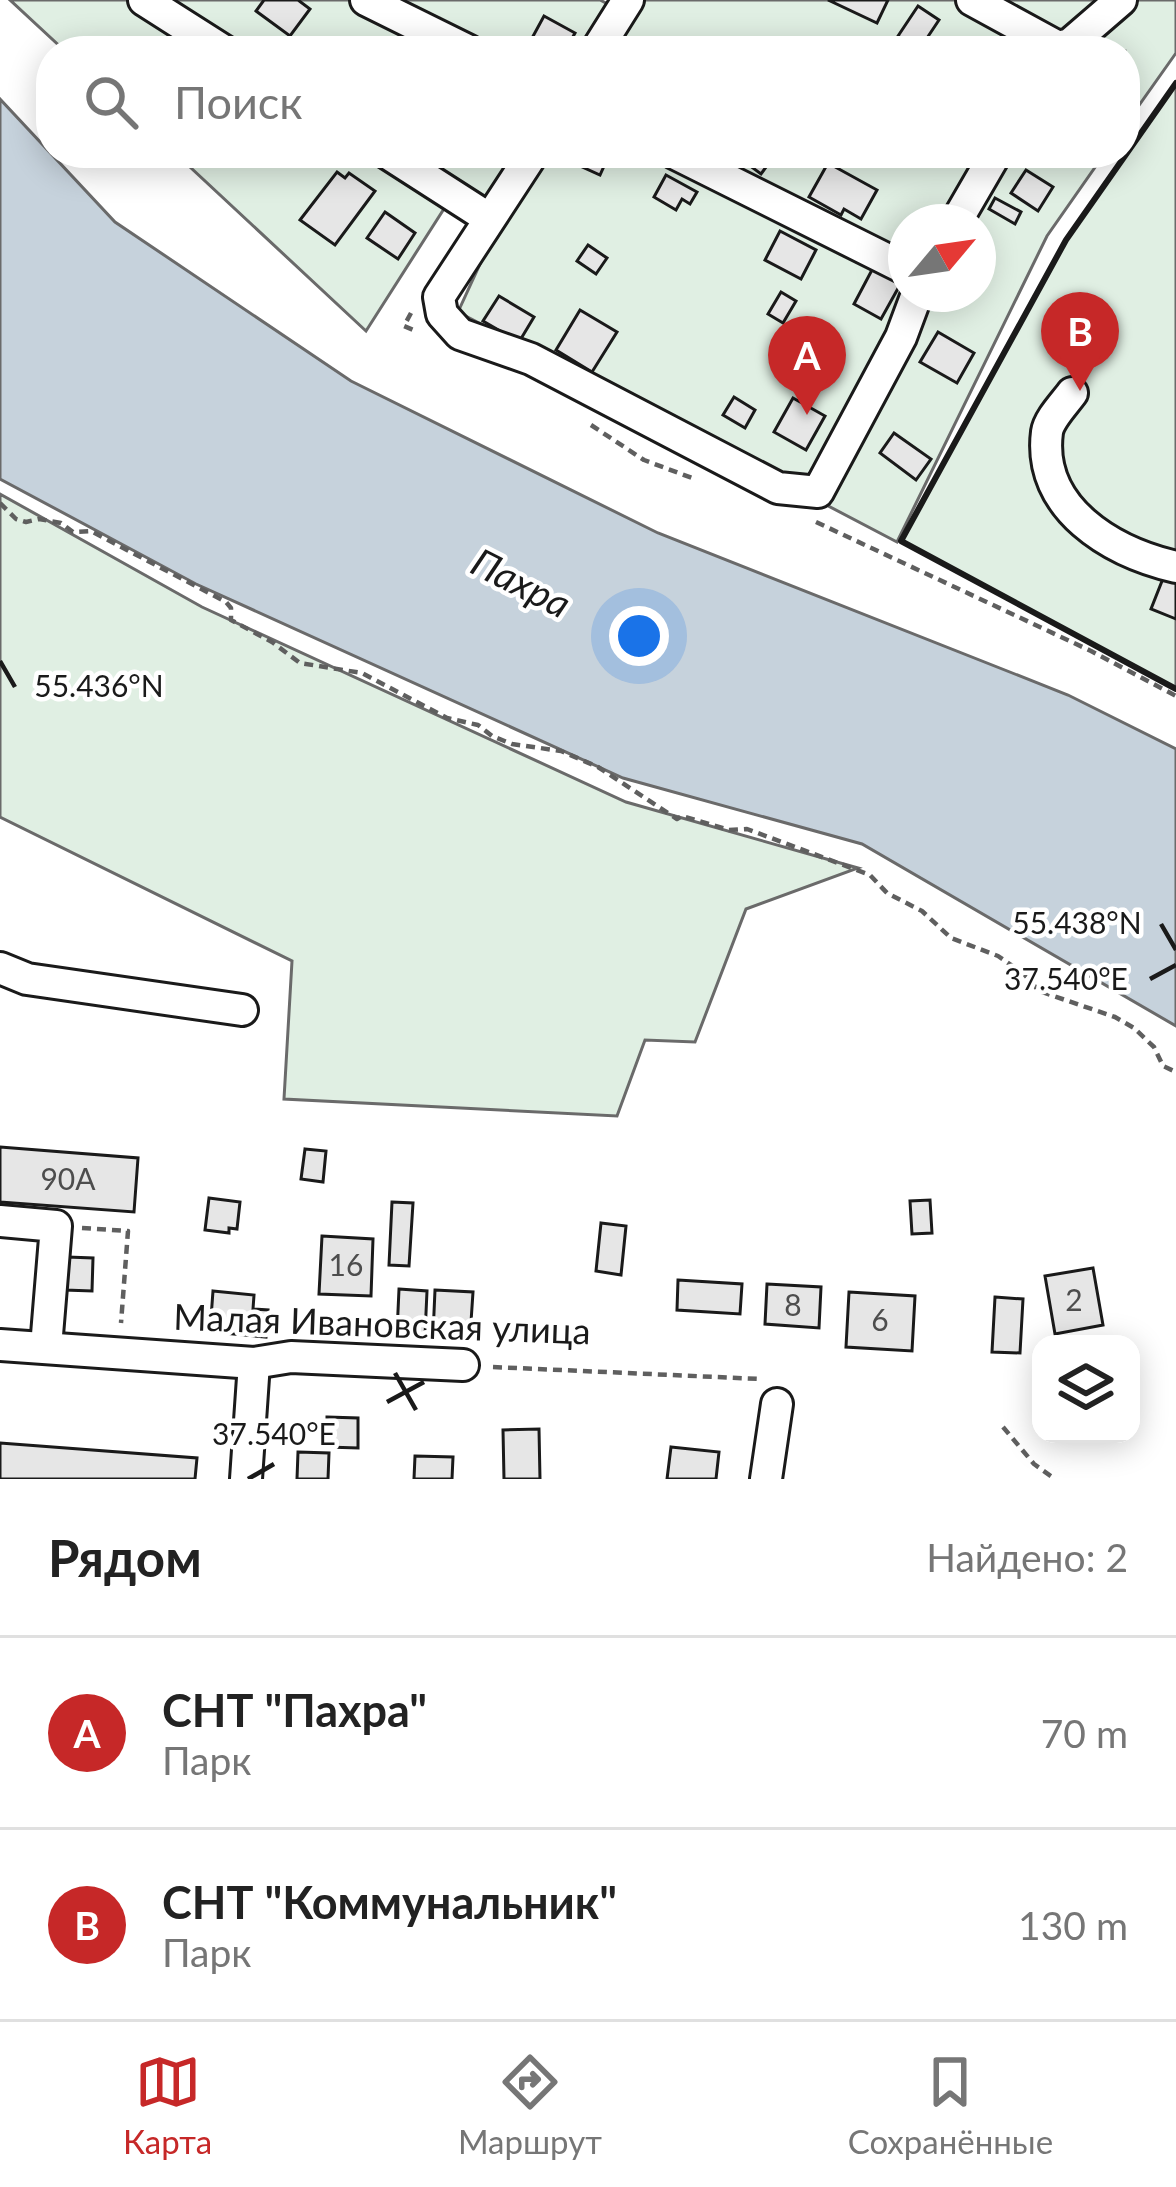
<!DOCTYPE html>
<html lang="ru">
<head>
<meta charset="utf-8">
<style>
  :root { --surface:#fff; --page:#f2f2f2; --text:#222; --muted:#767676; --line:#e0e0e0; --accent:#c62828 }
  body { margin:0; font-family:Lato,sans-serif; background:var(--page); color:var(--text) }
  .controls { position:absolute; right:36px; bottom:36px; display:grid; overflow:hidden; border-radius:24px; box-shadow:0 6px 30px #0003 }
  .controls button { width:108px; height:108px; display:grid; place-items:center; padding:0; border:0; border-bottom:3px solid var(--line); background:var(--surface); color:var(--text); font:60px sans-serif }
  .compass { position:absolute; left:888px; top:204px; width:108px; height:108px; border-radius:50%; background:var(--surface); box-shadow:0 6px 30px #0003; rotate:61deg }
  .you { position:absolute; left:639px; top:636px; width:42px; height:42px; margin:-30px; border:9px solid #fff; border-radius:50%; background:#1a73e8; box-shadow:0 0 0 18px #1a73e833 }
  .badge { display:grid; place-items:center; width:78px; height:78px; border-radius:50%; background:var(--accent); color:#fff; font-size:39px; font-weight:700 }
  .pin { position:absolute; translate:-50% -99px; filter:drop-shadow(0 3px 6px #0008) }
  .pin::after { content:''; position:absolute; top:63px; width:42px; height:36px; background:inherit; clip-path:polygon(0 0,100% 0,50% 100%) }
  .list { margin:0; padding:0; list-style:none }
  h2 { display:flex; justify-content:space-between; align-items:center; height:156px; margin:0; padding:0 48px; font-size:51px }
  h2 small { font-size:39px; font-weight:400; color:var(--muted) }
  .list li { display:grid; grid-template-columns:78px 1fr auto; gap:36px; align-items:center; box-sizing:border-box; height:192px; padding:0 48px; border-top:3px solid var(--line) }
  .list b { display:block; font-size:45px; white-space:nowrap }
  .list p { margin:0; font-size:39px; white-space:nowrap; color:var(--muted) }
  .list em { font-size:39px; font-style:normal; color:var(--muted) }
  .icon { flex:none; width:66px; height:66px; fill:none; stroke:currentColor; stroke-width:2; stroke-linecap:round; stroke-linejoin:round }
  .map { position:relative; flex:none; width:1176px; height:1479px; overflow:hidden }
  .search { position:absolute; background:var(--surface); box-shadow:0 6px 30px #0003; left:36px; right:36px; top:36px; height:132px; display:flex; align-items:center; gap:30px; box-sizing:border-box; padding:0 42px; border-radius:48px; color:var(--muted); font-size:45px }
  .sheet { height:540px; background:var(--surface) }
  nav { display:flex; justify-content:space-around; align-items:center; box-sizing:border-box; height:168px; border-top:3px solid var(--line); background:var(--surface); font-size:33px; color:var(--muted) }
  nav a { display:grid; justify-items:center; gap:6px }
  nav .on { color:var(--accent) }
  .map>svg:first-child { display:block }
  .green { fill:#e0efe3; stroke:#6a6a6a; stroke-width:3; fill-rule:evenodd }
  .water { fill:#c6d2dc; stroke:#6a6a6a; stroke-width:3 }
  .building { fill:#e6e6e6; stroke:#1a1a1a; stroke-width:3 }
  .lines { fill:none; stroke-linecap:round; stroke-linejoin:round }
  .minor-casing { stroke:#1a1a1a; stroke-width:36 }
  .path { stroke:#5f5f5f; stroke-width:4.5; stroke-dasharray:9 6; stroke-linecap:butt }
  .minor { stroke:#fff; stroke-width:30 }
  .wall { stroke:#1a1a1a; stroke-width:6 }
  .ticks { fill:none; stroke:#1a1a1a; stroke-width:4.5 }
  .labels { text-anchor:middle; stroke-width:9; stroke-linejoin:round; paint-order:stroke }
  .number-label { font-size:30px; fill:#4d4d4d }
  .street-label { font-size:36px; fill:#1a1a1a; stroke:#fff }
  .water-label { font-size:39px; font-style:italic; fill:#1a1a1a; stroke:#fff }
  .ticks-label { font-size:30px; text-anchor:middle; fill:#1a1a1a; stroke:#fff; stroke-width:9; stroke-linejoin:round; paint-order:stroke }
</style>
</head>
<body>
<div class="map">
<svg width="1176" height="1479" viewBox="0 0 1176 1479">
  <rect width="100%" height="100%" fill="#fff"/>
  <g class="green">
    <path d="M10,0H600L633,17L644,0H1176V53L1125,125V51H65Z"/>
    <path d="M1176,83V689L901,541L1066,240Z"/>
    <path d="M175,153H1105L1047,236L897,542L458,312L502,216L456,190L366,331ZM906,222H978V294H906Z"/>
    <path d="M0,494L202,607L626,802L858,868L746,909L695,1042L645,1040L617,1116L284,1099L292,961L0,817Z"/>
  </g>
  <path class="water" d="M0,99L115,222L351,381L658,533L1068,695L1176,749V1026L862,844L623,778L196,584L0,479Z"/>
  <g class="building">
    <path d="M264,0H298L310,9L290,36L256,11Z"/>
    <path d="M828,0H888L877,23Z"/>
    <path d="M918,6L939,20L919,50L898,36Z"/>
    <path d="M544,16L575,33L565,51H525Z"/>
    <path d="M584,153L609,155L600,175L578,165Z"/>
    <path d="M771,153L774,156L761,174L734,154Z"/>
    <path d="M828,163L877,190L861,219L844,209L841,215L809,197Z"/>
    <path d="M1026,170L1053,187L1038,211L1011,193Z"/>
    <path d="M337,172L345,178L349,173L375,191L335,245L300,220Z"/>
    <path d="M666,175L697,192L690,204L682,199L676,210L654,197Z"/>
    <path d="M995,198L1021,212L1015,224L989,209Z"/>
    <path d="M385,212L415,233L398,259L367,238Z"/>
    <path d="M780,231L816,250L801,279L765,260Z"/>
    <path d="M588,245L607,258L596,274L577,261Z"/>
    <path d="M873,268L901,283L881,319L854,304Z"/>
    <path d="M781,292L796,301L783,323L768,314Z"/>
    <path d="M499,296L534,317L519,342L483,321Z"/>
    <path d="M580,310L617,332L592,372L556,350Z"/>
    <path d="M797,327L824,341L817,354L790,341Z"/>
    <path d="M938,332L974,353L957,383L920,362Z"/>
    <path d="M734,397L755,410L745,428L723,415Z"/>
    <path d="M793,398L825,416L806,450L774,432Z"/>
    <path d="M894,433L931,459L916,480L880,453Z"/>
    <path d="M1164,576L1176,581V619L1151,609Z"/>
    <path d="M0,1147L138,1158L134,1212L0,1202Z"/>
    <path d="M305,1149L326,1151L323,1182L301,1179Z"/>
    <path d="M209,1198L240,1202L237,1229L229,1228V1233L205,1230Z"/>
    <path d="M930,1200L932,1233L912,1234L910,1201Z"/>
    <path d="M392,1202L413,1203L409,1266L389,1265Z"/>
    <path d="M601,1223L626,1226L621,1275L596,1271Z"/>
    <path d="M322,1236L373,1239L371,1296L319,1294Z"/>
    <path d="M67,1257L93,1258L92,1291L65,1290Z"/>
    <path d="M1093,1268L1103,1325L1055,1334L1045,1276Z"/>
    <path d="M678,1280L742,1284L740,1314L677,1310Z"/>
    <path d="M767,1284L821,1287L819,1328L765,1324Z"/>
    <path d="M399,1289L427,1291L425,1335L397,1333Z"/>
    <path d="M435,1290L473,1292L470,1337L433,1335Z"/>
    <path d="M213,1291L254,1295L253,1309L268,1310L266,1337L210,1332Z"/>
    <path d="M849,1292L915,1296L912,1351L846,1347Z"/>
    <path d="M995,1297L1023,1299L1020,1353L992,1352Z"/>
    <path d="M327,1417L358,1418V1448L327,1447Z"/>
    <path d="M539,1429L540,1479H504L503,1430Z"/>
    <path d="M0,1443L197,1458L195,1479H0Z"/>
    <path d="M671,1447L719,1452L716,1479H667Z"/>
    <path d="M298,1452L329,1453L328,1479H297Z"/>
    <path d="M415,1456L453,1457L452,1479H414Z"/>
  </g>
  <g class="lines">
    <defs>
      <g id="minor">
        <path d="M144,0L224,51"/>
        <path d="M366,0L469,51"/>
        <path d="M972,0L1058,47L1070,44L1121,0"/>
        <path d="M596,51L628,0"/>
        <path d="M387,153L482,214"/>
        <path d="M533,153L439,297L442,314L460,334L531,359L778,488L818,492L901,337L917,294"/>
        <path d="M674,153L906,269"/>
        <path d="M956,222L996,153"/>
        <path d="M1072,393C1064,404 1049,419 1047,432C1037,509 1112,552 1176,567"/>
        <path d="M0,968L27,979L242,1010"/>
        <path d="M0,1221L56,1226L46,1347"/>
        <path d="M0,1345L254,1363L291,1357L463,1365"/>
        <path d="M246,1479L254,1363"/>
        <path d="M766,1479L777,1404"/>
      </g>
    </defs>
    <use href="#minor" class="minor-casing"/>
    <g class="path">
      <path d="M411,313L404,326L418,332"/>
      <path d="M591,425L644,460L692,478"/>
      <path d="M0,503L16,519L26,522L39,519L61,523L73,532L91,531L226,602L231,608V620L272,642L300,663L362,673L447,718L478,725L492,736L512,744L561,751L598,767L677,819L682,816L729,830L747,829L870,875L887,893L922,911L951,938L998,956L1024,974L1039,991L1115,1017L1134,1028L1154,1047L1163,1066L1176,1072"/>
      <path d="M816,522L1091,651L1176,696"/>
      <path d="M82,1228L128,1231L121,1323"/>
      <path d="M493,1367L761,1379"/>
      <path d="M1003,1427L1034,1464L1055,1479"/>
    </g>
    <use href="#minor" class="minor"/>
    <path class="wall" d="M1176,83L1066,240L901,541L1176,689"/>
  </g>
  <path class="ticks" d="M0,661L15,687M1161,924L1176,950M1150,979L1176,965M395,1373L416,1410M387,1402L424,1382M248,1479L274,1464"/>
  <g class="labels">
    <g class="number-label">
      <text x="68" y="1190">90А</text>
      <text x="346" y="1276">16</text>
      <text x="1074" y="1311">2</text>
      <text x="793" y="1316">8</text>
      <text x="880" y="1331">6</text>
    </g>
    <g class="street-label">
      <text transform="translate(382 1324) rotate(2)" y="13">Малая Ивановская улица</text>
    </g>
    <g class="water-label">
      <text transform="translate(521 583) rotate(27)" y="14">Пахра</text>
    </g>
  </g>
  <g class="ticks-label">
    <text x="99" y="697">55.436°N</text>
    <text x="1077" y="934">55.438°N</text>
    <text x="1066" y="990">37.540°E</text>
    <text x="274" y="1445">37.540°E</text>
  </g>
</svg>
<div class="controls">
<button><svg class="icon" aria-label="layers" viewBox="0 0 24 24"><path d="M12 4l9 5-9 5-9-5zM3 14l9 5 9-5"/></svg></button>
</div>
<svg class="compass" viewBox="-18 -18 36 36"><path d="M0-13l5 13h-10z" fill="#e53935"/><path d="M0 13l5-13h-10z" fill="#767676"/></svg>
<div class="you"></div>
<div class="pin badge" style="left:807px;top:415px">A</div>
<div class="pin badge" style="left:1080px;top:391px">B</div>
<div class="search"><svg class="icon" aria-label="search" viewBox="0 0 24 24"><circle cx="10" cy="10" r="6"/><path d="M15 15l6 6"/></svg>Поиск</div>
</div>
<section class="sheet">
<h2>Рядом<small>Найдено: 2</small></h2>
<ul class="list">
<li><span class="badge">A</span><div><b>СНТ &quot;Пахра&quot;</b><p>Парк</p></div><em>70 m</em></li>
<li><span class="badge">B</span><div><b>СНТ &quot;Коммунальник&quot;</b><p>Парк</p></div><em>130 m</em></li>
</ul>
</section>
<nav>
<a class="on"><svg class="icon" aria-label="map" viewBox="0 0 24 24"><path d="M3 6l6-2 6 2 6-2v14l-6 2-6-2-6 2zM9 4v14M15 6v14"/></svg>Карта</a>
<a><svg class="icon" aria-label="directions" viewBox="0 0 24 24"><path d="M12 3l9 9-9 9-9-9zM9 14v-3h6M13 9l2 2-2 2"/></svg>Маршрут</a>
<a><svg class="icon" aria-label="saved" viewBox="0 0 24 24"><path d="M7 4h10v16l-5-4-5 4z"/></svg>Сохранённые</a>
</nav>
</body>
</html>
